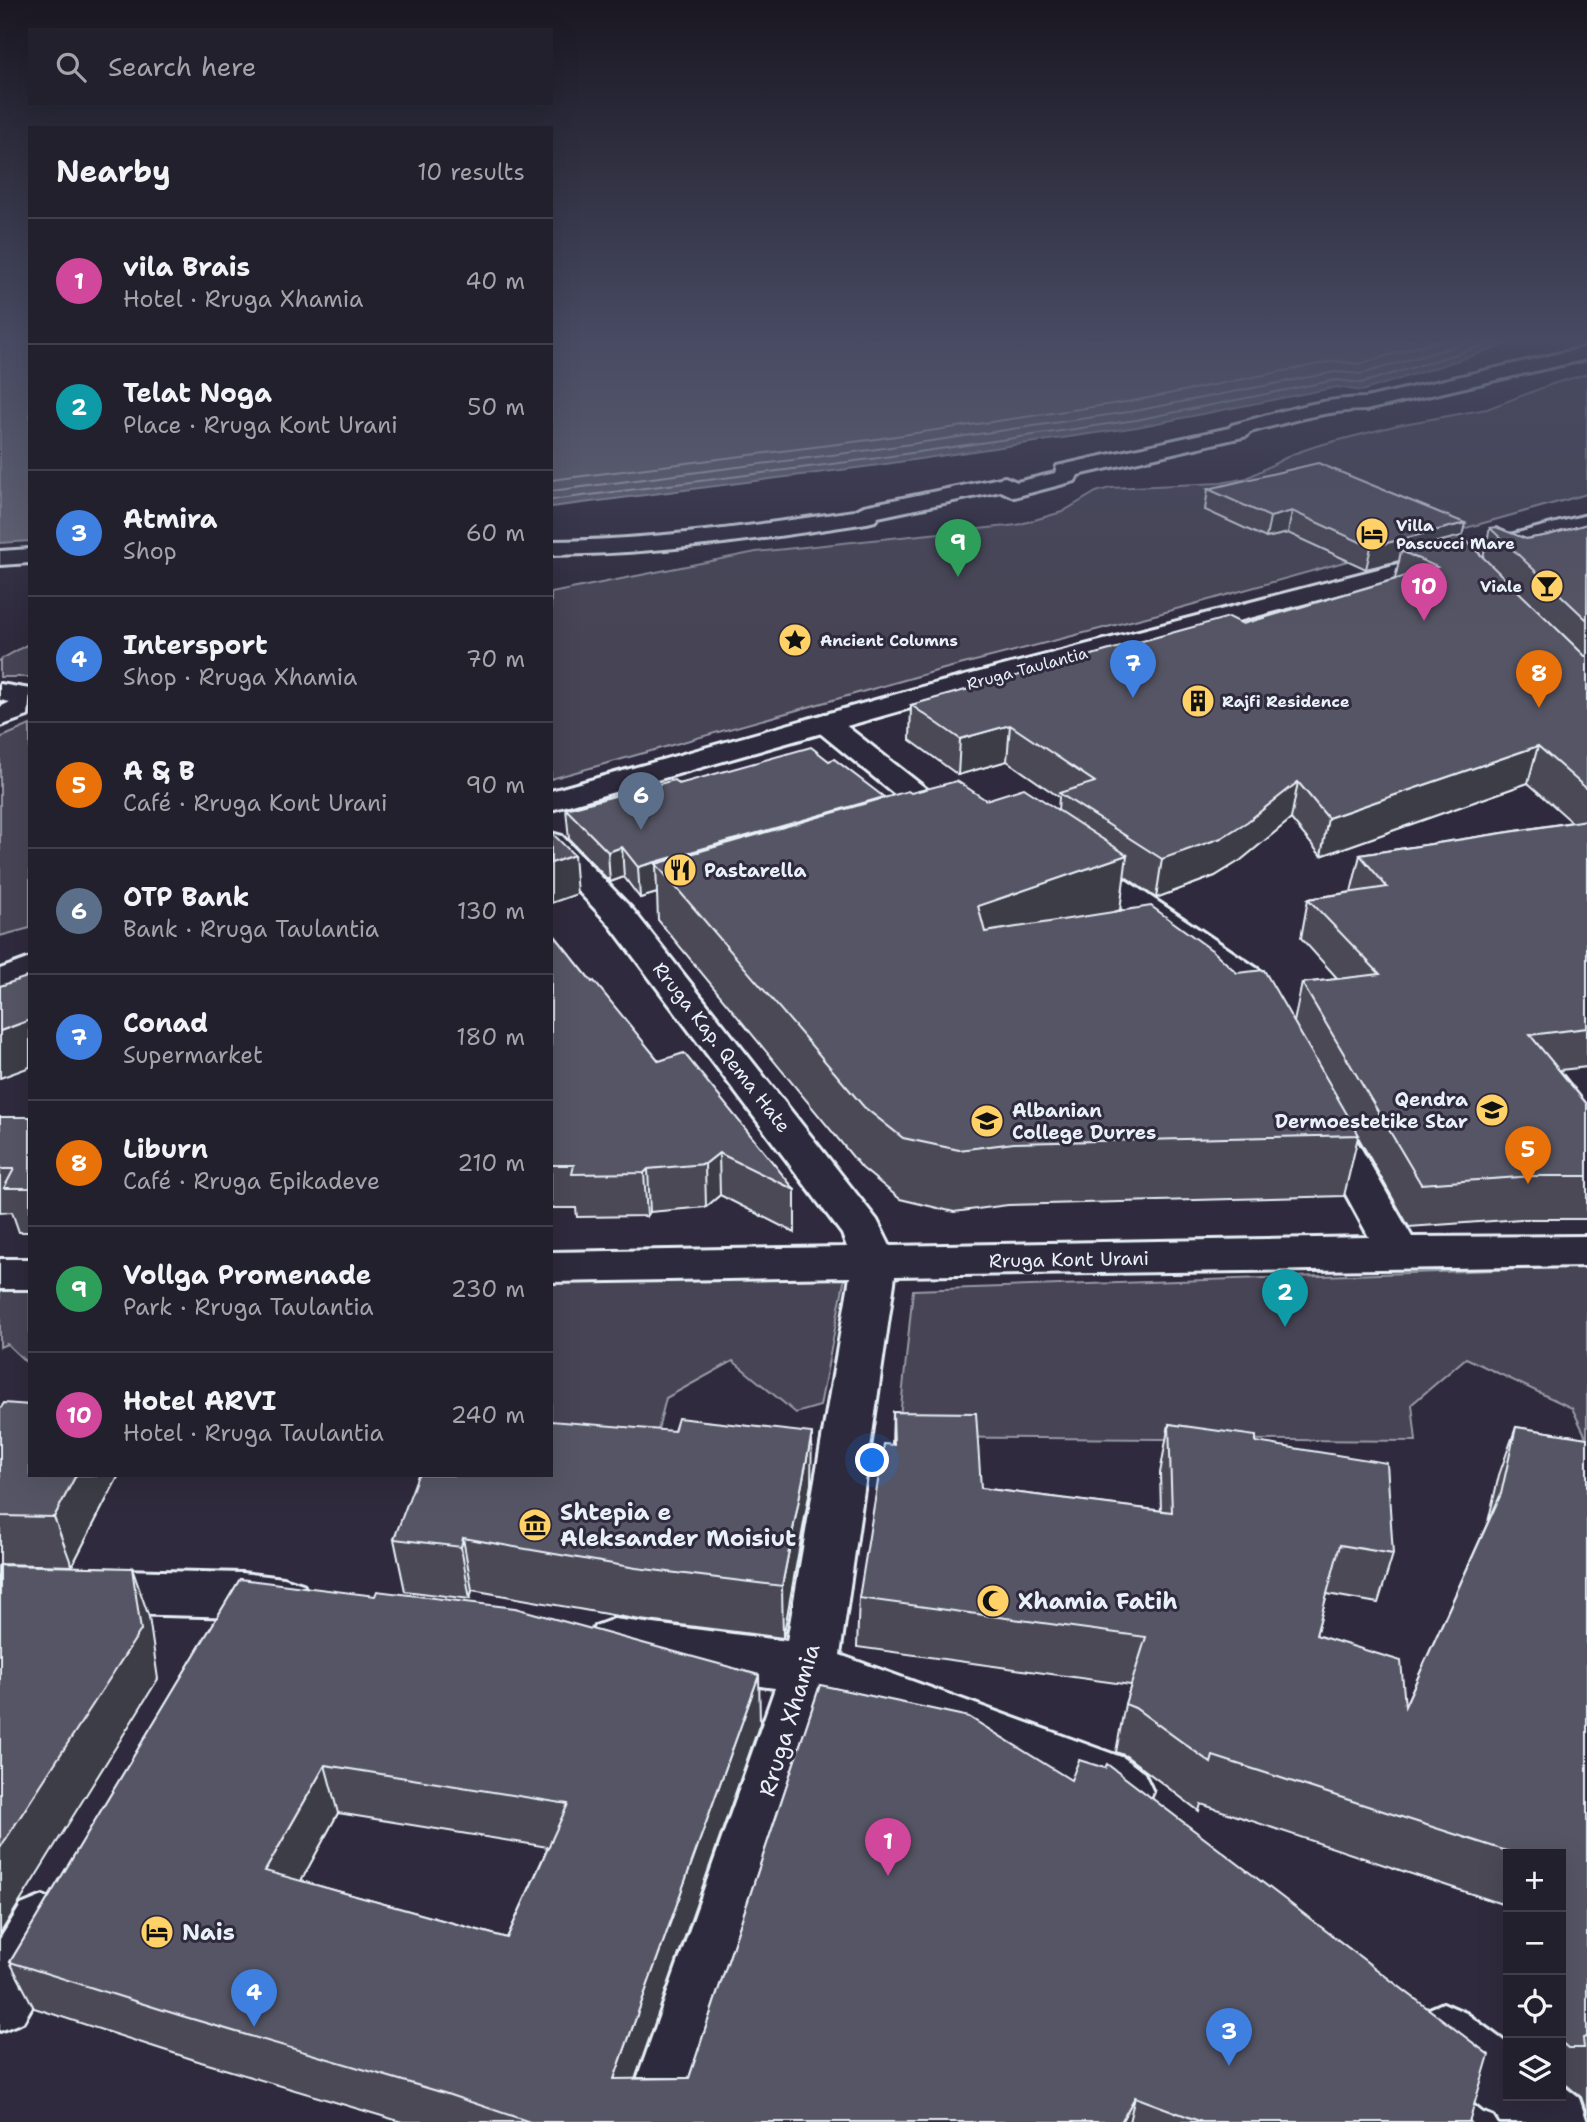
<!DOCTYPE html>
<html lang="en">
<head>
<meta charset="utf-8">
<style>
  :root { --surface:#23202e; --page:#2f2d3a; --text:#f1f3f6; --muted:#a3a3aa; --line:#403e4a; --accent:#b45309 }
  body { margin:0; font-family:"Shantell Sans",sans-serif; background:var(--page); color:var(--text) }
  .controls { position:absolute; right:21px; bottom:21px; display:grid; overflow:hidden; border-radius:0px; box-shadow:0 7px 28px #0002 }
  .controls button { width:63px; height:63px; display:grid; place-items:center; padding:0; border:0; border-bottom:2px solid var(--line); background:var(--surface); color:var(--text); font:35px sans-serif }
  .you { position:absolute; left:873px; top:1461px; width:24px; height:24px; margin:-18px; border:5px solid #fff; border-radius:50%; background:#1a73e8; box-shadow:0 0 0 10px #1a73e833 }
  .badge { display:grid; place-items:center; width:46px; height:46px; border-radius:50%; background:var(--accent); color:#fff; font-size:23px; font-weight:700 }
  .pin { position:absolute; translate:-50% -58px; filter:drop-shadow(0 2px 4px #0008) }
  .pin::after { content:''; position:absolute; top:37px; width:24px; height:21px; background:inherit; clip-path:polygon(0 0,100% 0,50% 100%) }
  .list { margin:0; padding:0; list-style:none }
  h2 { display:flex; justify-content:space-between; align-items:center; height:91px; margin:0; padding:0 28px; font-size:30px }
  h2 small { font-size:23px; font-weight:400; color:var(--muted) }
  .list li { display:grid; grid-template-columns:46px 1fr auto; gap:21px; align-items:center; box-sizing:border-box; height:126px; padding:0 28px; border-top:2px solid var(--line) }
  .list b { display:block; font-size:26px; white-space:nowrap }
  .list p { margin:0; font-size:23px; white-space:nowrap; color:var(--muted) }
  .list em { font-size:23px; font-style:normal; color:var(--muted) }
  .icon { flex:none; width:38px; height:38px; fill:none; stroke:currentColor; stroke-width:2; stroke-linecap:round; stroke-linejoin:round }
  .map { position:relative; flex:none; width:1587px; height:2122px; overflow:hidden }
  .search { position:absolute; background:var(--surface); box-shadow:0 7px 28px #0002; left:28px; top:28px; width:525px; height:77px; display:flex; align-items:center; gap:18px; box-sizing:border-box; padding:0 24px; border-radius:0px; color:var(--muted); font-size:26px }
  .panel { position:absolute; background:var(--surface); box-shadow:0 7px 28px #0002; left:28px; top:126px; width:525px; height:1351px; border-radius:0px }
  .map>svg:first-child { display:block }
  .green { fill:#464455; stroke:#979aa6; stroke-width:2 }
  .water { fill:#696978; stroke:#9c9fab; stroke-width:2 }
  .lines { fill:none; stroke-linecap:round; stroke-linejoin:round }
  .shore { stroke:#b5bbc5; stroke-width:2 }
  .minor-casing { stroke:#e8f1f8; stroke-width:6 }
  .major-casing { stroke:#e8f1f8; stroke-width:6 }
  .minor { fill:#2f2a3d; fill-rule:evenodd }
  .major { fill:#2f2a3d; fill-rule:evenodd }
  .wall { fill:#4b4957; stroke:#e8f1f8; stroke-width:2; fill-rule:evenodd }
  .shaded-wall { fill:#3d3c47; stroke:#e8f1f8; stroke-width:2 }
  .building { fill:#575565; stroke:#e8f1f8; stroke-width:2; fill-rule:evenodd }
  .labels { text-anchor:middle; stroke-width:6; stroke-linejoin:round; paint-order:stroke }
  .far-poi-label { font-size:16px; font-weight:bold; fill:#e8f1f8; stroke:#2f2a3d; text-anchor:start }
  .far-street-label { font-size:16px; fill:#e8f1f8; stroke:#2f2a3d }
  .poi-label { font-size:19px; font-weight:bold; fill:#e8f1f8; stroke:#2f2a3d; text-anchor:start }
  .street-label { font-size:19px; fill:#e8f1f8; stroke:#2f2a3d }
  .near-poi-label { font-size:23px; font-weight:bold; fill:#e8f1f8; stroke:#2f2a3d; text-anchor:start }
  .near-street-label { font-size:23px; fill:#e8f1f8; stroke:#2f2a3d }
</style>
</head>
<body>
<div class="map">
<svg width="1587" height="2122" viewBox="0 0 1587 2122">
  <rect width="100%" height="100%" fill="#2f2a3d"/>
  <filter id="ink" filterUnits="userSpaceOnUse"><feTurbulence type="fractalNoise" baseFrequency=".0143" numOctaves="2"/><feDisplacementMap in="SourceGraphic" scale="14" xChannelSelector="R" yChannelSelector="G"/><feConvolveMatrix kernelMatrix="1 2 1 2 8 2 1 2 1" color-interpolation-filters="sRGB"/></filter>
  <g filter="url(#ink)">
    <g class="green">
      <path d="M1587,374V494L1162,613L940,670L551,779V593L756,552L1017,525L1062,512L1096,492L1110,488L1221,483L1247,478L1293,454L1316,446L1398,425L1487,409L1555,383Z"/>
      <path d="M30,643V677H0V660Z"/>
      <path d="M30,725V928L0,936V738Z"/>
      <path d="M1587,1267V1439L1572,1408L1466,1358L1412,1404L1416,1441L898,1437L913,1290Z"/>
      <path d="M845,1277L820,1406L796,1413L733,1361L666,1398L657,1434H551V1282Z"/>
      <path d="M0,1291H30V1366L7,1344L0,1347Z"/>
    </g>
    <g class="water">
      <path d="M0,340H30V541L0,543Z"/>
      <path d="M551,340H1521L1362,391L1337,387L1137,427L872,466L551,507Z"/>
    </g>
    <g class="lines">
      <g class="shore">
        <path d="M551,480L869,440L1133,401L1334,361L1360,364L1440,340"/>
        <path d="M551,491L870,450L1135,411L1335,372L1361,374L1476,340"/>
        <path d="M551,500L871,459L1136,420L1336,380L1362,383L1502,340"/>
      </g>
      <defs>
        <g id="minor">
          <path d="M1587,347V359L1366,410C1326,410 1289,422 1250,432L1247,436L1078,475L1075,481L1014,497L1001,491L878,517L875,521L867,523C762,539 658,554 551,555V541C653,540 753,526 854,511L864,506L1005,477L1017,482L1055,473L1057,466L1229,428L1232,425C1276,413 1320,398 1366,398Z"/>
          <path d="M30,549V563L0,565V551Z"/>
          <path d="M0,684L30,689L28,716L0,726V707L10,702L0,700Z"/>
          <path d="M825,714L835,717L957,813L962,820L957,827L946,830L935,827L815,729L810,723L815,717Z"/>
          <path d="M551,833L562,836L633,910L877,1220L890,1246L1369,1237L1306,1121L1312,1112L1326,1108L1340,1112L1412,1237L1587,1236V1266L895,1276L840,1655L1124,1758L1144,1773L1153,1792L1144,1811L1123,1819L1102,1811L1082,1796L828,1699L690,2122H622L775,1688L614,1667L595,1660L587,1643L595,1626L614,1619L787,1641L850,1277L551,1282V1252L847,1247L842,1234L609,924L551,862Z"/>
          <path d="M1078,853L1090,856L1261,971L1287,1016L1281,1024L1268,1027L1255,1024L1233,985L1066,870L1062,863L1066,856Z"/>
          <rect x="0" y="1259" width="30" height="30"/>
          <path d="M0,1567L242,1573L284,1578L303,1584L311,1600L303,1616L284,1622L242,1617L0,1611Z"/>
          <path d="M43,1896L65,1905L74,1927L65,1949L23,2022L0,2031V1939L21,1905Z"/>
          <path d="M1443,2003L1466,2013L1508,2044V2096H1561V2084L1579,2098L1587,2122H1500L1495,2114L1484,2110L1420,2059L1410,2036L1420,2013Z"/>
        </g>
        <g id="major">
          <path d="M1587,515V529L942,699L551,810V791L922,687Z"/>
          <path d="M30,958V982L0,993V969Z"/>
        </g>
      </defs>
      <use href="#minor" class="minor-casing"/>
      <use href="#major" class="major-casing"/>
      <use href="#minor" class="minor"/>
      <use href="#major" class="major"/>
    </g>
    <g class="wall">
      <path d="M1208,489L1465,523L1462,536L1483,557L1490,528L1526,539L1549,535L1587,524V1067L1560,1070L1587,1104V1219H1521L1409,1227L1358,1137L1344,1196L1008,1205L954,1212L900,1199L862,1168L658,920L657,893L640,898L624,877L610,882L569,839L566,809L679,784L829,761L884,798L911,793L986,800L1058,810L1059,797L1007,761L958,775L910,740L911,705L1243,624L1395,579L1399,561L1366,569L1288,533L1266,538L1205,510ZM1528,783L1572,822L1360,855L1351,892L1308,899L1301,938L1338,979L1302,983L1294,1022L1237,973L1116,912L1120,910L1124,876L1156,898L1215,876L1241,860L1291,819L1321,856Z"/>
      <path d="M551,931L592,982L659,1061L795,1190V1233L720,1195L706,1207L650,1212L647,1216L577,1217L576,1208H551Z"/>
      <path d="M0,1117H30V1232H19L12,1212L0,1213Z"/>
      <path d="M0,1409L119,1475L72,1566L0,1564Z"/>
      <path d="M893,1412L981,1488L1161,1511L1160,1473L1169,1424L1256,1442L1393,1554L1378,1603L1327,1594L1316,1635L1405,1706L1488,1522L1499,1475L1516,1427L1587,1438V2114L1581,2097L1564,2083L1561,2089V1854H1508V1906L1201,1804L1199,1811L1126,1756L1116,1752L1125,1704L1131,1685L857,1647L859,1598L892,1445Z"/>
      <path d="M811,1484L783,1638L640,1620L472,1590L470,1599L405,1591L394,1539Z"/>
      <path d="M240,1579L760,1723L636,2078H689L820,1685L1469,2122H402L201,2062L34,2008L10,1962ZM338,1813L548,1847L507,1938L301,1881Z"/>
    </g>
    <g class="shaded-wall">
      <path d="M1292,511L1288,533L1266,538L1270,517Z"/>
      <path d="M1465,523L1460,545L1401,551L1399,561L1366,569L1371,547Z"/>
      <path d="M1010,725L1007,761L958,775L960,739Z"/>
      <path d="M1538,746L1528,783L1321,856L1328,818Z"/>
      <path d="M1298,782L1291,819L1241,860L1215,876L1156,898L1162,859Z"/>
      <path d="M884,797L883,826L656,864L657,893L640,898L638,867Z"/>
      <path d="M622,847L624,877L610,882L608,852Z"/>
      <path d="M574,855L577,894L551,903V863Z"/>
      <path d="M1127,855L1120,910L974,963L978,906Z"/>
      <path d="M30,1020V1067L0,1078V1031Z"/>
      <path d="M719,1153L720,1195L706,1207L705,1164Z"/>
      <path d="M648,1169L650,1212L647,1216L644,1173Z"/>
      <path d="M812,1433L811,1484L783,1638L782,1586Z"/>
      <path d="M76,1475H119L72,1566L54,1517Z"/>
      <path d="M463,1538L472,1590L470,1599L461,1547Z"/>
      <path d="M132,1568L149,1617L158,1679L0,1934V1848Z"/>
      <path d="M759,1675L760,1723L620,2122L614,2079Z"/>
      <path d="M325,1765L338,1813L281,1918L265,1871Z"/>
      <path d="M1135,2097L1129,2122H1121Z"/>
    </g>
    <g class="building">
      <path d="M1318,463L1465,523L1371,547L1292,511L1270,517L1208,489Z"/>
      <path d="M1587,524V620L1490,528L1496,527L1526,539L1549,535Z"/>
      <path d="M1461,536L1585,656H1587V789L1538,746L1328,818L1298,782L1247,822L1221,838L1162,859L1059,793L1095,782L1010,725L960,739L911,705L1229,617L1243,624L1437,567L1401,551Z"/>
      <path d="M811,747L829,761L834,759L884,797L638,867L622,847L608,852L566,809L674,780L679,784Z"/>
      <path d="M957,781L986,800L1024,788L1127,855L978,906L985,932L1151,906L1213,951L1237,973L1264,970L1359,1135L1014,1143L959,1150L903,1138L864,1107L656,864L908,791L911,793Z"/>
      <path d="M1587,820V1028L1530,1035L1587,1104V1176H1534L1421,1184L1302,983L1380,974L1308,899L1387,887L1360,855Z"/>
      <path d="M551,832L574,855L551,863Z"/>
      <path d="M551,931L592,982L594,981L659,1061L684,1053L795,1190L719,1153L705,1164L648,1169L644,1173L572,1174L574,1165H551Z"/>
      <path d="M30,976V1020L0,1031V986Z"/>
      <path d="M0,1117H30V1188H4L14,1169H0Z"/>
      <path d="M4,1403L30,1405V1475H76L54,1517L0,1516V1409Z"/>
      <path d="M893,1412L976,1413L981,1488L1172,1512L1169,1424L1256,1436V1442L1387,1463L1393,1554L1340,1545L1316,1635L1401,1661L1405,1706L1501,1494L1516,1427L1587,1438V2037L1583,2038L1584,2048H1568L1561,2042V1854H1516L1213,1756L1211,1763L1135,1708L1125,1704L1146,1637L859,1598L884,1444L894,1445Z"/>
      <path d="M678,1418L812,1433L782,1586L636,1568L463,1538L461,1547L394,1539L418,1475H551V1421L674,1431Z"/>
      <path d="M0,1565L132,1568L141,1630L0,1848Z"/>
      <path d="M240,1579L375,1596L377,1591L515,1608L759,1675L614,2079L689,2078L820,1685L969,1717L1071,1780L1079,1760L1105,1768L1107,1764L1489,2055L1469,2122H1202L1135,2097L1121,2122H530L444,2093L182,2016L10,1962ZM325,1765L568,1804L507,1938L265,1871Z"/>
    </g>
  </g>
  <linearGradient id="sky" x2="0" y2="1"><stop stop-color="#1a1722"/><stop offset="0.53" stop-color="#474a62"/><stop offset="1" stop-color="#474a62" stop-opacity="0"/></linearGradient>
  <rect width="1587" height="637" fill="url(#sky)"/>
  <defs>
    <symbol id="hotel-disc" viewBox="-11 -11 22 22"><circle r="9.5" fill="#ffd166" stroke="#2f2a3d"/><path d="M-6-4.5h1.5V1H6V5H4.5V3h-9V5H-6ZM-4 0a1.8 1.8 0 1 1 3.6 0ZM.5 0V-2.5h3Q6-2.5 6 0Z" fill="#111"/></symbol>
    <symbol id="bar-disc" viewBox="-11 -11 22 22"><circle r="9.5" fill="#ffd166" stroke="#2f2a3d"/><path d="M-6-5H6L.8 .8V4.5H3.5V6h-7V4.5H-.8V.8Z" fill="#111"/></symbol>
    <symbol id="sight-disc" viewBox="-11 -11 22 22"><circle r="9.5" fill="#ffd166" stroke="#2f2a3d"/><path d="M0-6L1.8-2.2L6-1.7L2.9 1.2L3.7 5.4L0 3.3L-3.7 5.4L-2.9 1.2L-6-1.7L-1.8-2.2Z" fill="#111"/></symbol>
    <symbol id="building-disc" viewBox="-11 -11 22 22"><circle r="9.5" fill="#ffd166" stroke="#2f2a3d"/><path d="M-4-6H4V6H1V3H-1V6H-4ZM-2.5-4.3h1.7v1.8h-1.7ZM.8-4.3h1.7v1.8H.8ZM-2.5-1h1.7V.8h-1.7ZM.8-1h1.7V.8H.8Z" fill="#111"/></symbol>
    <symbol id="restaurant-disc" viewBox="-11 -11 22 22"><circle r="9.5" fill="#ffd166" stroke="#2f2a3d"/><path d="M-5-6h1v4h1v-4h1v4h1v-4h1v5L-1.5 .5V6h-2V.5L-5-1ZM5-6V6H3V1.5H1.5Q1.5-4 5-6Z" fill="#111"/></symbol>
    <symbol id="school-disc" viewBox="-11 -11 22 22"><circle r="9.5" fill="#ffd166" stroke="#2f2a3d"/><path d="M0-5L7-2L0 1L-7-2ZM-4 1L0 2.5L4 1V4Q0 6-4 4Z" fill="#111"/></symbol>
    <symbol id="university-disc" viewBox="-11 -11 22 22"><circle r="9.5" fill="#ffd166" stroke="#2f2a3d"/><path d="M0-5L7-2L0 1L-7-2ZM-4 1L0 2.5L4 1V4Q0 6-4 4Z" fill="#111"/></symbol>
    <symbol id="museum-disc" viewBox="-11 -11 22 22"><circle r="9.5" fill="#ffd166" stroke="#2f2a3d"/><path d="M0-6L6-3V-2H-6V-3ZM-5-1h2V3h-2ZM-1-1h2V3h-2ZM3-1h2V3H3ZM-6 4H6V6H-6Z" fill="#111"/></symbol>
    <symbol id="mosque-disc" viewBox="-11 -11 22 22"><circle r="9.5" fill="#ffd166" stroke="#2f2a3d"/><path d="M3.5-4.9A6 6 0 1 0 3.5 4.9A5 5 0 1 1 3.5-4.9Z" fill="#111"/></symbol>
  </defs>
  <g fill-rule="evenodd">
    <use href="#hotel-disc" x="1353" y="515" width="38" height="38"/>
    <use href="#bar-disc" x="1528" y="567" width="38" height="38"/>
    <use href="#sight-disc" x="776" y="621" width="38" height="38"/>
    <use href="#building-disc" x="1179" y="682" width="38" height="38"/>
    <use href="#restaurant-disc" x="661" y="851" width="38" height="38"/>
    <use href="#school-disc" x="1473" y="1091" width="38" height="38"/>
    <use href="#university-disc" x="968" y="1102" width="38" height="38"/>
    <use href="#museum-disc" x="516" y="1506" width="38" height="38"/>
    <use href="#mosque-disc" x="974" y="1582" width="38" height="38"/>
    <use href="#hotel-disc" x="138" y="1913" width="38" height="38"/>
  </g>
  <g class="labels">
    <g class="far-poi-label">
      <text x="1396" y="531">Villa<tspan x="1396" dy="18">Pascucci Mare</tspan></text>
      <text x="1522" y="592" text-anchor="end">Viale</text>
      <text x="820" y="646">Ancient Columns</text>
      <text x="1222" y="707">Rajfi Residence</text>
    </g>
    <g class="far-street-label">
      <text transform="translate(1027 668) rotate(-15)" y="6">Rruga Taulantia</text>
    </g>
    <g class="poi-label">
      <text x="704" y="877">Pastarella</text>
      <text x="1468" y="1106" text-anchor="end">Qendra<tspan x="1468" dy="22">Dermoestetike Star</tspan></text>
      <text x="1012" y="1117">Albanian<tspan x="1012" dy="22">College Durres</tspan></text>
    </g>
    <g class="street-label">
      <text transform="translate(722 1047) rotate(52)" y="7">Rruga Kap. Qema Hate</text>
      <text transform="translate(1069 1259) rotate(-1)" y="7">Rruga Kont Urani</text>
    </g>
    <g class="near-poi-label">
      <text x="560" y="1520">Shtepia e<tspan x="560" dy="26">Aleksander Moisiut</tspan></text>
      <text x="1018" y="1609">Xhamia Fatih</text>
      <text x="182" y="1940">Nais</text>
    </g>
    <g class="near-street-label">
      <text transform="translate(789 1720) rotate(-73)" y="8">Rruga Xhamia</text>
    </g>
  </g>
</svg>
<div class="controls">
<button>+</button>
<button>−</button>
<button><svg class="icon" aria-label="locate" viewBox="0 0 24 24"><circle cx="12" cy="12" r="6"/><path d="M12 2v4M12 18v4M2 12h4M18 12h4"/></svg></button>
<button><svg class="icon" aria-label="layers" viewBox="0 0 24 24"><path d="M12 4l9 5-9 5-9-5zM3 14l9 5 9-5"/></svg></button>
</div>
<div class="you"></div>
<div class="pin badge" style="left:888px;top:1876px;background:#d1479c">1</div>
<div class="pin badge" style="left:1285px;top:1327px;background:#0f9aa8">2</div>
<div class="pin badge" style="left:1229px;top:2066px;background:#3f7fe0">3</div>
<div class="pin badge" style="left:254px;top:2027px;background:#3f7fe0">4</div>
<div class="pin badge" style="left:1528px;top:1184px;background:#e8710a">5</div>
<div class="pin badge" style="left:641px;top:830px;background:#5c6f8a">6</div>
<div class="pin badge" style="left:1133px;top:698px;background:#3f7fe0">7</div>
<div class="pin badge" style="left:1539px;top:708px;background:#e8710a">8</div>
<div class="pin badge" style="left:958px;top:577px;background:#2e9e5b">9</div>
<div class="pin badge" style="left:1424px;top:621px;background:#d1479c">10</div>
<div class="search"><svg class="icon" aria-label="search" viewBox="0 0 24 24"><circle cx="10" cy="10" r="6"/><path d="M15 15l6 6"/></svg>Search here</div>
<section class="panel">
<h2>Nearby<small>10 results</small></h2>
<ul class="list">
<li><span class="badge" style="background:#d1479c">1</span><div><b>vila Brais</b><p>Hotel · Rruga Xhamia</p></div><em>40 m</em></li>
<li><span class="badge" style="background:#0f9aa8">2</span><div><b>Telat Noga</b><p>Place · Rruga Kont Urani</p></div><em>50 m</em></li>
<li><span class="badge" style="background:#3f7fe0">3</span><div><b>Atmira</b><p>Shop</p></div><em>60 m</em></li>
<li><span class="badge" style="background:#3f7fe0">4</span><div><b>Intersport</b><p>Shop · Rruga Xhamia</p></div><em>70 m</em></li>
<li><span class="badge" style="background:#e8710a">5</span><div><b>A &amp; B</b><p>Café · Rruga Kont Urani</p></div><em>90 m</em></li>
<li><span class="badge" style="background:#5c6f8a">6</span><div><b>OTP Bank</b><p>Bank · Rruga Taulantia</p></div><em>130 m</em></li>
<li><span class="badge" style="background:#3f7fe0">7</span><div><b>Conad</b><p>Supermarket</p></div><em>180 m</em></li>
<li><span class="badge" style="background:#e8710a">8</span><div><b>Liburn</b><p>Café · Rruga Epikadeve</p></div><em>210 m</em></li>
<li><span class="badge" style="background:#2e9e5b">9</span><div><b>Vollga Promenade</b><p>Park · Rruga Taulantia</p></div><em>230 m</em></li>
<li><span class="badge" style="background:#d1479c">10</span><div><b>Hotel ARVI</b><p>Hotel · Rruga Taulantia</p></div><em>240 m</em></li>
</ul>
</section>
</div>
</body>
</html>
